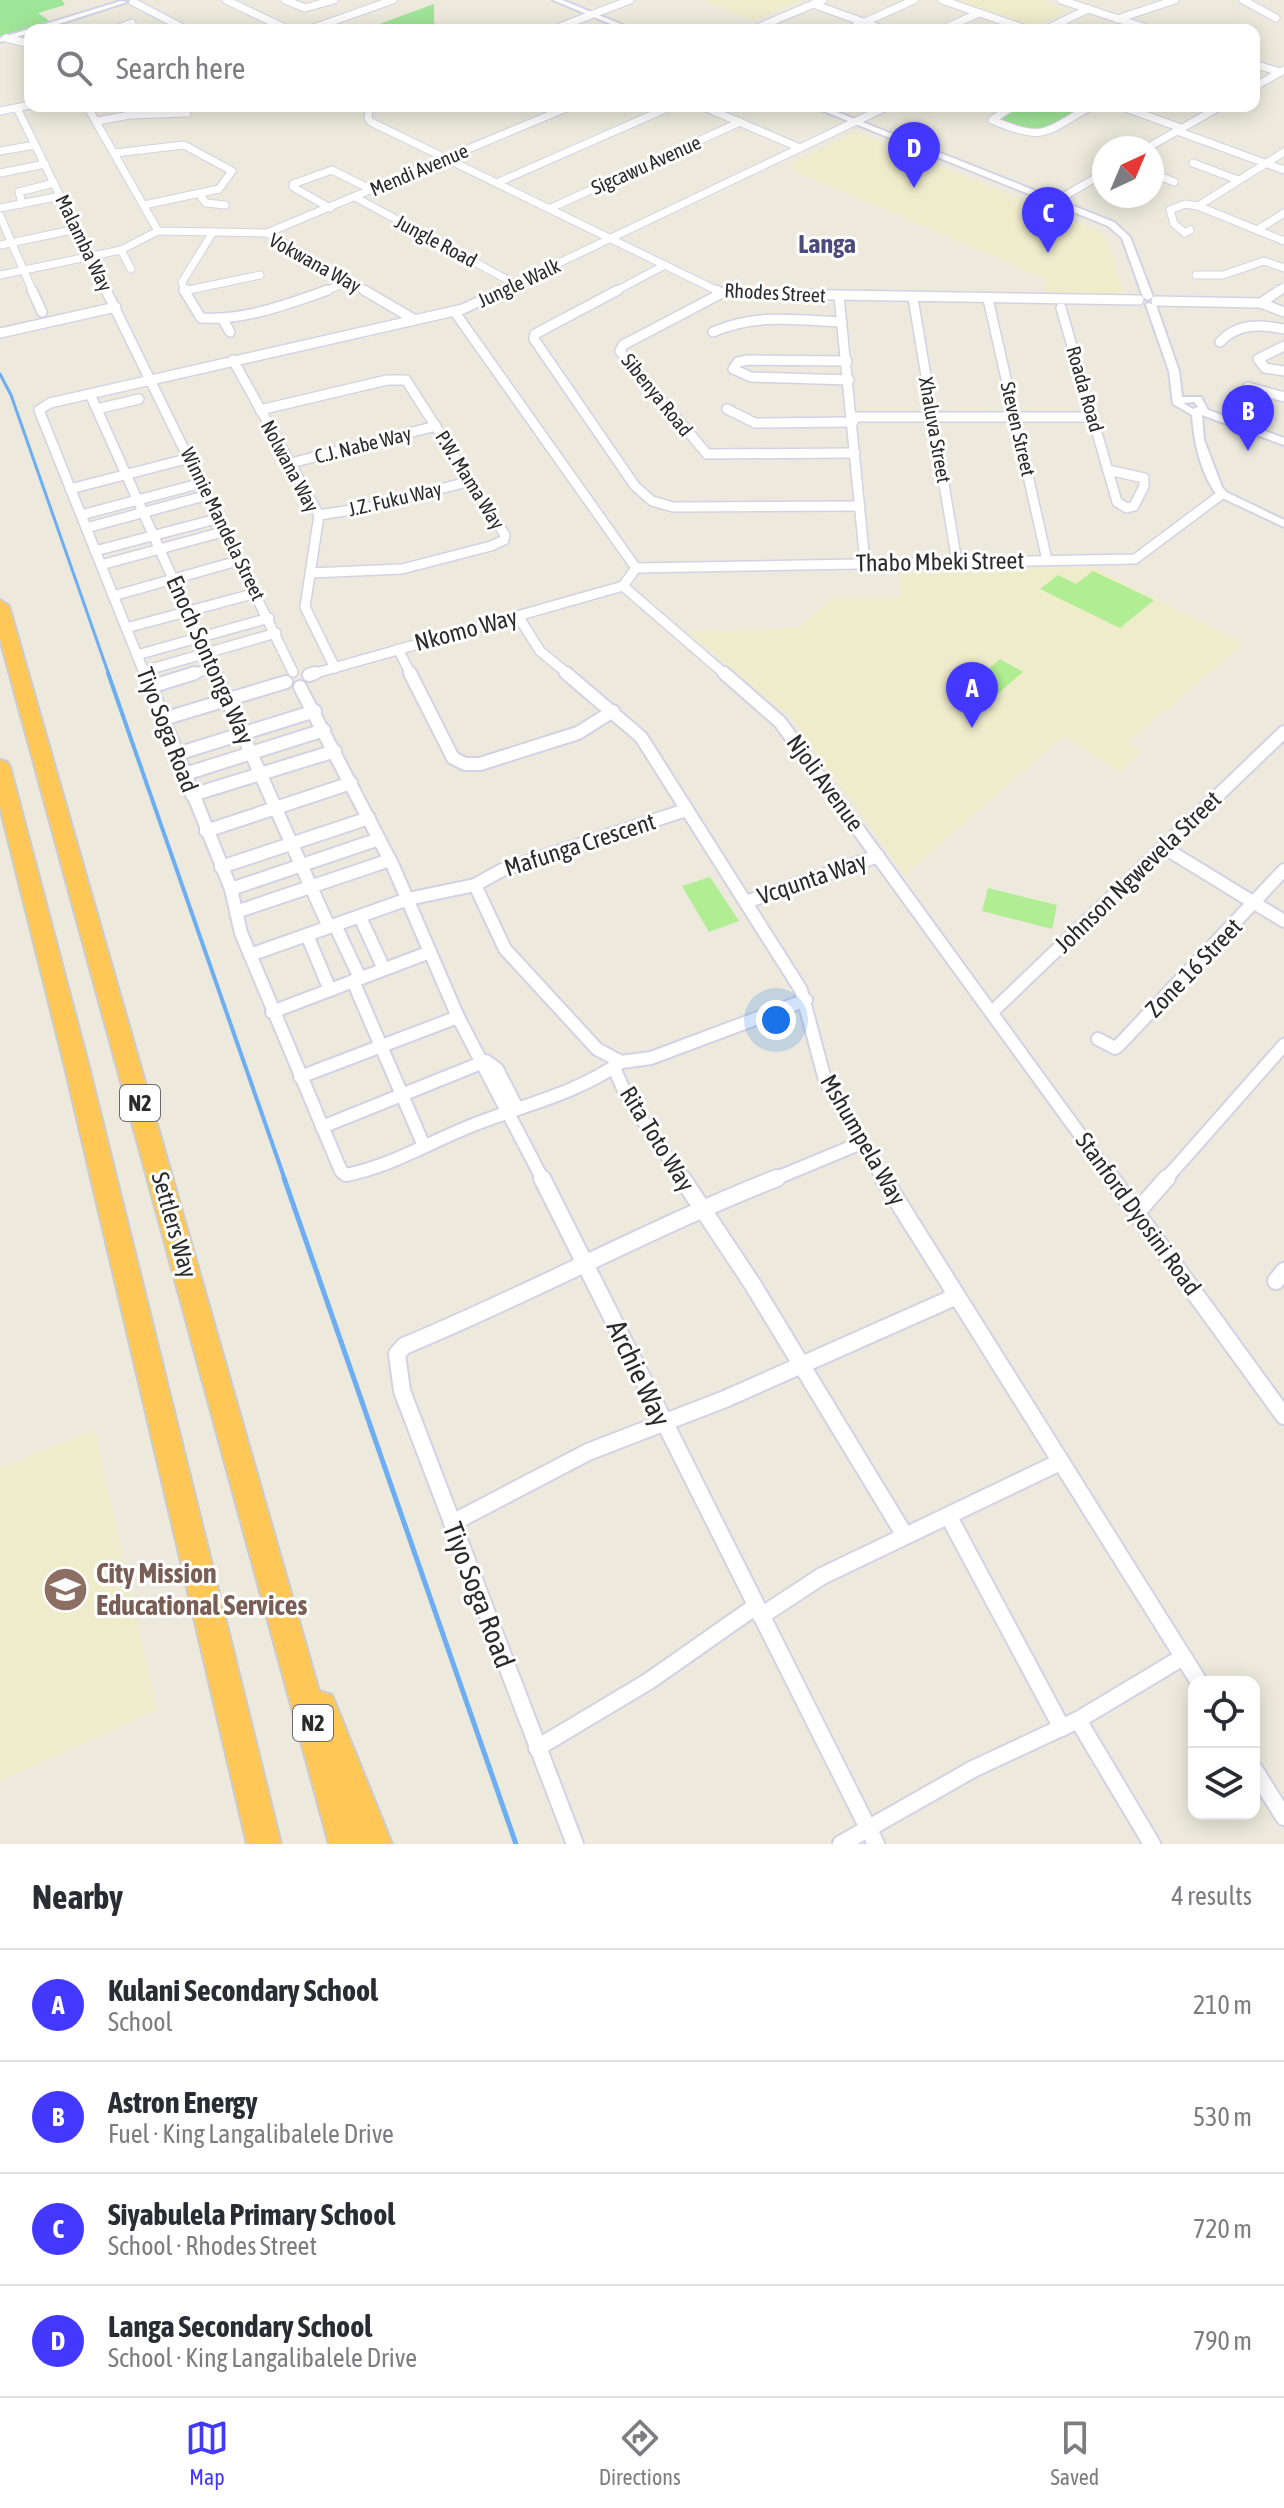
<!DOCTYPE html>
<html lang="en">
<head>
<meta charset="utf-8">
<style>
  :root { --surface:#fff; --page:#f2f2f3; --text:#2b2b33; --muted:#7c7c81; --line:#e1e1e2; --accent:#4338ff }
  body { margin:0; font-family:"Asap Condensed",sans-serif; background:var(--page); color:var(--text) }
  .controls { position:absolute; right:24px; bottom:24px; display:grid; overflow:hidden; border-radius:16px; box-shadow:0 4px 20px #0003 }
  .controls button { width:72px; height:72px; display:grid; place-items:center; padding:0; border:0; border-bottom:2px solid var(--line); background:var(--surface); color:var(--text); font:40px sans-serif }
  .compass { position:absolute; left:1092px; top:136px; width:72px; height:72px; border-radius:50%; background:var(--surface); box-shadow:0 4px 20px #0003; rotate:44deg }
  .you { position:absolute; left:776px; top:1020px; width:28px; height:28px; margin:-20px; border:6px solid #fff; border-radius:50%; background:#1a73e8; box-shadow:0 0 0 12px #1a73e833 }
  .badge { display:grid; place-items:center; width:52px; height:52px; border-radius:50%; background:var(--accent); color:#fff; font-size:26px; font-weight:700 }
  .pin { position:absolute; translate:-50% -66px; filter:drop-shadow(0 2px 4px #0008) }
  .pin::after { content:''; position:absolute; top:42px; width:28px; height:24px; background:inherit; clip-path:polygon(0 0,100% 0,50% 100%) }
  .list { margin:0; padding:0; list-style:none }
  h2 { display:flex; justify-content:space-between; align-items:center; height:104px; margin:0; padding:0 32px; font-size:34px }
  h2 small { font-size:26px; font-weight:400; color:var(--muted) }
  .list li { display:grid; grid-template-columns:52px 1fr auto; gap:24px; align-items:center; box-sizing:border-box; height:112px; padding:0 32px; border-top:2px solid var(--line) }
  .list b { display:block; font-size:30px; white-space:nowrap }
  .list p { margin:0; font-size:26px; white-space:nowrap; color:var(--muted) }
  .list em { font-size:26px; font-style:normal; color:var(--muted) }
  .icon { flex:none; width:44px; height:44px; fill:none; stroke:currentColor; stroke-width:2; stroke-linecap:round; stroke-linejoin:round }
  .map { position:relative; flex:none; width:1284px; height:1844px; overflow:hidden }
  .search { position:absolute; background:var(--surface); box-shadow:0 4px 20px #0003; left:24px; right:24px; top:24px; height:88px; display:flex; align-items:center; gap:20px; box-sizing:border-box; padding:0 28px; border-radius:16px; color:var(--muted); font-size:30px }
  .sheet { height:552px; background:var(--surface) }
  nav { display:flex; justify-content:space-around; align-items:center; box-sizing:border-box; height:112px; border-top:2px solid var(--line); background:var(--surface); font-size:22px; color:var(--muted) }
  nav a { display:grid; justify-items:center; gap:4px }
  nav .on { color:var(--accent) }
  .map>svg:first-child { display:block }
  .education { fill:#efeccc }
  .green { fill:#9fe598 }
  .pitch { fill:#b1ed93 }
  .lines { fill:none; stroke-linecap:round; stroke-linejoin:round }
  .stream-far2 { stroke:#6daef2; stroke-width:3 }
  .stream-far1 { stroke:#6daef2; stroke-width:4 }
  .stream { stroke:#6daef2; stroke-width:5 }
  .minor-far3-casing { stroke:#d3d2e4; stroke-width:9 }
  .minor-far2-casing { stroke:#d3d2e4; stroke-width:12 }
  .minor-far1-casing { stroke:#d3d2e4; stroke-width:16 }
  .minor-casing { stroke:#d3d2e4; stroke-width:20 }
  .tertiary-casing { stroke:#d3d2e4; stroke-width:4 }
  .motorway-casing { stroke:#ccc; stroke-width:4 }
  .minor-far3 { stroke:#fff; stroke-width:7 }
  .minor-far2 { stroke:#fff; stroke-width:9 }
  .minor-far1 { stroke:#fff; stroke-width:12 }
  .minor { stroke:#fff; stroke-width:16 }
  .tertiary { fill:#fff; fill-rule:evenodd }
  .motorway { fill:#ffc856; fill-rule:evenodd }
  .labels { text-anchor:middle; stroke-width:6; stroke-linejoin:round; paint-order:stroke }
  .far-street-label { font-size:20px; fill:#2b2b2b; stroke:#fff }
  .shield { fill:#fff; stroke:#6b6b6b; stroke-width:2 }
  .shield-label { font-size:22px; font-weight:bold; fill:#2b2b2b }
  .street-label { font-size:24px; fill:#2b2b2b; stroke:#fff }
  .far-district-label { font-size:26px; font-weight:bold; fill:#4d4a7d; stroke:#fff }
  .near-street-label { font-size:28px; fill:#2b2b2b; stroke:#fff }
  .near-education-label { font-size:28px; font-weight:bold; fill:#785e54; stroke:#fff; text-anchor:start }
</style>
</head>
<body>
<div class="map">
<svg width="1284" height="1844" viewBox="0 0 1284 1844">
  <rect width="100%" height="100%" fill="#edeadd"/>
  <g class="education">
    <path d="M702,0H803L754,20Z"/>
    <path d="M952,0H1042L1066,11L1035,26H1027Z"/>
    <path d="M856,132L1099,231L1106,238L1126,297L1045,296L1046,279L802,174L789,165Z"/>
    <path d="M1093,567L1244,644L1128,742L1142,752L1120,771L1063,737L905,875L792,719L688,632L798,628L833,598L902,597L897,571Z"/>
    <path d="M95,1430L157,1710L0,1781V1468Z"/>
  </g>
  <g class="green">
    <path d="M0,0H62L65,5L38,13L51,22L0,36Z"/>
    <path d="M434,4V23L449,30H363Z"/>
    <path d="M1017,106H1088L1035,133L995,118Z"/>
  </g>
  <g class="pitch">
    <path d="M1093,571L1154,600L1120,628L1040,589L1058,575L1076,584Z"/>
    <path d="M1000,659L1023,672L994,697L971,684Z"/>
    <path d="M710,877L739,921L709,932L682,886Z"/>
    <path d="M988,888L1057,905L1052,929L982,911Z"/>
  </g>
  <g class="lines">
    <path class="stream-far2" d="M0,374L11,395L109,675"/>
    <path class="stream-far1" d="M108,673L285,1180"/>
    <path class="stream" d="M284,1178L516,1844"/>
    <defs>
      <g id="minor-far3">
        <path d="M226,0L289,30"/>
        <path d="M285,0L305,8L334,0"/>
        <path d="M942,0L1029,30"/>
        <path d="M1061,0L1152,30"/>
        <path d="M1243,0L1276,18"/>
        <path d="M133,2L187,30"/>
        <path d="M813,4L885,30"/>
        <path d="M1117,19L1175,0"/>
        <path d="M114,30L132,23"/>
        <path d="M308,30L393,0"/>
        <path d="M552,30L630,0"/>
        <path d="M752,30L823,0"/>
        <path d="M847,30L914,0"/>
        <path d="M941,30L979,13"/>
        <path d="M1045,30L1088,9"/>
        <path d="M6,38L30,44"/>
        <path d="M1254,64L1280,72"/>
        <path d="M1254,87L1284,70"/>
        <path d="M87,106L158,231L267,233L367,292"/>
        <path d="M370,106L368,118L371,122L720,292"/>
        <path d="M702,106L800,148"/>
        <path d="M1013,106L992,120C1046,143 1044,132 1092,106"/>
        <path d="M1120,106L1181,128"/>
        <path d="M17,108L107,292"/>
        <path d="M0,111L30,105"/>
        <path d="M97,121L130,115L187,113"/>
        <path d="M1177,131L1284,170"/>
        <path d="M1147,148L1221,106"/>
        <path d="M0,151L35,145"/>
        <path d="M115,153L184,145L232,171L219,189L144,205"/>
        <path d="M1193,163L1238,180"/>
        <path d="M0,173L45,164"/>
        <path d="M1152,173L1174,182"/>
        <path d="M499,182L672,106"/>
        <path d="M199,194L206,203L225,205"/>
        <path d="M355,197L517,285"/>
        <path d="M1056,201L1104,173"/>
        <path d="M22,204L19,192L54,183"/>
        <path d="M1198,206L1284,152"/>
        <path d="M0,208L61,196"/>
        <path d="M330,208L293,187V184L332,170L372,190"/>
        <path d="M551,208L740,122"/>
        <path d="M0,216L33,292"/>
        <path d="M1190,230L1185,233L1174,224L1170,210L1185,204L1198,206L1284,241"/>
        <path d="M1257,230L1284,213"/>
        <path d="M267,233L571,106"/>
        <path d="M0,245L77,229"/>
        <path d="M131,269L121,250L158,231"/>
        <path d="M0,275L121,250"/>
        <path d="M1196,275H1223L1264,261L1284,268"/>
        <path d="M184,291L260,275"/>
        <path d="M185,292L182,282L213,232"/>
        <path d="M322,292L349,282"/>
        <path d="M498,292L888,106"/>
        <path d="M614,292L665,265"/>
        <path d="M1277,292L1284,287"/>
      </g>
      <g id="minor-far2">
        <path d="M32,290L42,312"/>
        <path d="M106,290L293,672"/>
        <path d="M184,290L201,318C244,321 288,304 328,290"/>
        <path d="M364,290L415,320"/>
        <path d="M618,290L535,334L534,339L635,486L652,501L673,507L860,506"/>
        <path d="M716,290L722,293L1139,300"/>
        <path d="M184,291L188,290"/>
        <path d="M722,293L623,345L620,351L707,454L855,453"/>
        <path d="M839,296L865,563"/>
        <path d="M913,298L957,562"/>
        <path d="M988,299L1047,560"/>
        <path d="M1156,301L1261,303L1280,290"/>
        <path d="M1261,303L1284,312"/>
        <path d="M1061,308L1117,502L1127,508L1134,506L1144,486V478L1108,470"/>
        <path d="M222,318L230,332"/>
        <path d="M713,332C756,313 796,320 842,322"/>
        <path d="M0,333L116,307"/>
        <path d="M1220,342C1237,323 1260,324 1284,329"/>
        <path d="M1284,346L1258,359L1265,368L1284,371"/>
        <path d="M233,360L319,515L305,607L335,668"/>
        <path d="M847,361L748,360L738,362L733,369L751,377L849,380"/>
        <path d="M1248,387L1284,397"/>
        <path d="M90,394L216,675"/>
        <path d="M97,409L139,399"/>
        <path d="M727,409L755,423L853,422"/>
        <path d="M260,410L387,380H406L505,535L504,540L491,546L402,569L310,573"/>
        <path d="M852,417H1092"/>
        <path d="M291,463L436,426"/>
        <path d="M70,489L190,458"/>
        <path d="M81,515L202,483"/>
        <path d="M319,515L370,507L471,481"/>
        <path d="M86,528L208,495"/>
        <path d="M95,551L220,518"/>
        <path d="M101,565L226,531"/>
        <path d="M636,568L1135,559L1222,494"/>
        <path d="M623,586L726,675"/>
        <path d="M113,596L241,560"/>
        <path d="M518,616L540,651L569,675"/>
        <path d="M126,628L256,593"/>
        <path d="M398,649L411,675"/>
        <path d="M137,655L269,618"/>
        <path d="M144,671L276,633"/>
        <path d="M145,675L39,410L50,403L463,309L503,290"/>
        <path d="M189,675L213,668"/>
        <path d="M309,675L623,586L636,568L454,311"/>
      </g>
      <g id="minor-far1">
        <path d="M145,673L231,889L241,933L341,1171L346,1175C391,1166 430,1142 473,1125C523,1105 576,1094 621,1062"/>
        <path d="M215,673L329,927"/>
        <path d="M410,673L453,758L465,764H480L578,733L613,711"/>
        <path d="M566,673L641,737L801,990L825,1080L884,1180"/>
        <path d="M724,673L780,722L1113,1180"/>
        <path d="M309,675L315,673"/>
        <path d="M150,687L195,673"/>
        <path d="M300,687L393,866L458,1017L543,1180"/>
        <path d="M163,719L286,682"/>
        <path d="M177,754L315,711"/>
        <path d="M185,774L324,730"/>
        <path d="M192,795L335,751"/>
        <path d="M686,810L502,870L475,885L505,949L597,1049L621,1062L651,1058L806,1000"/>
        <path d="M206,831L351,783"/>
        <path d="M1163,847L1284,921"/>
        <path d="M221,867L369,818"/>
        <path d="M231,889L379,839"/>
        <path d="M746,902L878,856"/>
        <path d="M236,912L390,860"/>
        <path d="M360,917L384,969"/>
        <path d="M335,925L360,978"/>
        <path d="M307,935L330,990"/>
        <path d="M250,955L408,899L475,885"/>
        <path d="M353,981L424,1146"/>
        <path d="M272,1012L430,952"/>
        <path d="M992,1012L1284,732"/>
        <path d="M1098,1039L1115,1048L1119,1045L1284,870"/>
        <path d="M614,1068L626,1095L683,1180"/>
        <path d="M300,1077L458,1017"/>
        <path d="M322,1127L486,1061L497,1069L517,1108"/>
        <path d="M772,1180L861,1143"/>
        <path d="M1165,1180L1284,1045"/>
      </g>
      <g id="minor">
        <path d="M542,1178L876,1844"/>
        <path d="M682,1178L753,1285L904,1534"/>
        <path d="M883,1178L1199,1682"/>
        <path d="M1111,1178L1284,1416"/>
        <path d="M1137,1212L1167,1178"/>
        <path d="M1276,1281L1284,1271"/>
        <path d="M949,1517L1062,1728"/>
        <path d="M452,1523L588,1452L725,1399L957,1296"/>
        <path d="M761,1616L822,1576L1060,1462"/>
        <path d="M1078,1720L1152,1844"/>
        <path d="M537,1748L649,1681L756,1606"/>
        <path d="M1254,1769L1284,1817"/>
        <path d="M575,1844L402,1391L397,1354L404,1346C530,1294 650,1228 777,1178"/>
        <path d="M841,1844L973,1769L1078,1720L1183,1657"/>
      </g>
      <g id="tertiary">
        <path d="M553,0H562L635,30H625Z"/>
        <path d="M121,1L127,2L40,30H30V33L0,42V38Z"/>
        <path d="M811,106H822L1114,222L1130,237L1153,297L1148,300L1143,297L1122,238L1108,226Z"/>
        <path d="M1148,303L1156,305L1179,371L1182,397H1201L1208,410L1284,438V445L1202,415L1204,440L1222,487L1226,492L1284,520V527L1218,496C1201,475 1194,442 1192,415L1173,404L1169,371L1146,305ZM1194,402L1198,407L1193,409L1183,403Z"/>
      </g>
      <g id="motorway">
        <path d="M0,600L9,606L319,1691L332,1695L392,1844H329L0,639Z"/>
        <path d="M0,760L7,762L10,767L88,1063L281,1844H247L64,1063L0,807Z"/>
      </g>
    </defs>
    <use href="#minor-far3" class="minor-far3-casing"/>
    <use href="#minor-far2" class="minor-far2-casing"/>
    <use href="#minor-far1" class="minor-far1-casing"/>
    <use href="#minor" class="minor-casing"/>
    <use href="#tertiary" class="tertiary-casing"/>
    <use href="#motorway" class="motorway-casing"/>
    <use href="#minor-far3" class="minor-far3"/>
    <use href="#minor-far2" class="minor-far2"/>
    <use href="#minor-far1" class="minor-far1"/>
    <use href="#minor" class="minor"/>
    <use href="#tertiary" class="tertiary"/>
    <use href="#motorway" class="motorway"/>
  </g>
  <defs>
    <symbol id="school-disc" viewBox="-11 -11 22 22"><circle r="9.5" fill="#8d6e63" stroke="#fff"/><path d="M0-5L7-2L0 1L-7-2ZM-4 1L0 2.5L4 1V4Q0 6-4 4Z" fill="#fff"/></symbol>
  </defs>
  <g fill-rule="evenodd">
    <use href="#school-disc" x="40" y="1564" width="51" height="51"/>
  </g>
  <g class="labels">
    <g class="far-street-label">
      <text transform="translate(646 165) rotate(-24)" y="7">Sigcawu Avenue</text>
      <text transform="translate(419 170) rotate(-23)" y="7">Mendi Avenue</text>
      <text transform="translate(436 241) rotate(28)" y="7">Jungle Road</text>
      <text transform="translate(84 243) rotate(64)" y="7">Malamba Way</text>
      <text transform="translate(315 263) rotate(29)" y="7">Vokwana Way</text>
      <text transform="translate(519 283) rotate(-25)" y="7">Jungle Walk</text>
      <text transform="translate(775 293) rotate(3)" y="7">Rhodes Street</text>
      <text transform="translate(1085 389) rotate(74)" y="7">Roada Road</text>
      <text transform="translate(657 395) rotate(51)" y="7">Sibenya Road</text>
      <text transform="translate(1018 429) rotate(77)" y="7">Steven Street</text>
      <text transform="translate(935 430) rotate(80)" y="7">Xhaluva Street</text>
      <text transform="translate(363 445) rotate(-14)" y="7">C.J. Nabe Way</text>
      <text transform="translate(290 466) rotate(62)" y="7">Nolwana Way</text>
      <text transform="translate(470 480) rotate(58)" y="7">P.W. Mama Way</text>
      <text transform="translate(395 499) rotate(-13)" y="7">J.Z. Fuku Way</text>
      <text transform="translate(223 524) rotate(64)" y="7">Winnie Mandela Street</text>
    </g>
    <g class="shield">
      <rect x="120" y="1085" width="40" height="36" rx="6"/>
      <rect x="293" y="1705" width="40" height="36" rx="6"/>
    </g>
    <g class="shield-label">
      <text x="140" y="1111">N2</text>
      <text x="313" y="1731">N2</text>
    </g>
    <g class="street-label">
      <text transform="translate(940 562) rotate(-1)" y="8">Thabo Mbeki Street</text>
      <text transform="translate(466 630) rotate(-15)" y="8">Nkomo Way</text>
      <text transform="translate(210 660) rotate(66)" y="8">Enoch Sontonga Way</text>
      <text transform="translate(167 730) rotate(69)" y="8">Tiyo Soga Road</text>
      <text transform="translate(825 783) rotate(54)" y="8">Njoli Avenue</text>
      <text transform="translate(580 845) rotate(-18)" y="8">Mafunga Crescent</text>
      <text transform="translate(1138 872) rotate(-44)" y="8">Johnson Ngwevela Street</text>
      <text transform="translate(812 879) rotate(-19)" y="8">Vcqunta Way</text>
      <text transform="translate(1194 968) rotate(-46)" y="8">Zone 16 Street</text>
      <text transform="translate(657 1139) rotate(58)" y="8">Rita Toto Way</text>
      <text transform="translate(863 1140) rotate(60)" y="8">Mshumpela Way</text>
      <text transform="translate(1138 1214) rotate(54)" y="8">Stanford Dyosini Road</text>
      <text transform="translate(174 1225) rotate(74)" y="8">Settlers Way</text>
    </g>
    <g class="far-district-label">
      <text x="827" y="253">Langa</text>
    </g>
    <g class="near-street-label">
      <text transform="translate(639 1373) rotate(65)" y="10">Archie Way</text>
      <text transform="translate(479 1595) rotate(69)" y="10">Tiyo Soga Road</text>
    </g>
    <g class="near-education-label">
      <text x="96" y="1583">City Mission<tspan x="96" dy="32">Educational Services</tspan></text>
    </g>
  </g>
</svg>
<div class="controls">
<button><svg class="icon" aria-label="locate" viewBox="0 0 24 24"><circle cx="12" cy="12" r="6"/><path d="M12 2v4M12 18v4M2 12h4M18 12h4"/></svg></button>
<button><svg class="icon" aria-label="layers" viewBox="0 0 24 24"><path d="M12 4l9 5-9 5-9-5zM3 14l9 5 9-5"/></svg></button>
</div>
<svg class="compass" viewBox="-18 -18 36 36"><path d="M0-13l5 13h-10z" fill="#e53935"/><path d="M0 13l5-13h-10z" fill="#7c7c81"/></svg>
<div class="you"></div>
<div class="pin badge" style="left:972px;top:728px">A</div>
<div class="pin badge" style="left:1248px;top:451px">B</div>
<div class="pin badge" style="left:1048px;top:253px">C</div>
<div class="pin badge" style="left:914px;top:188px">D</div>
<div class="search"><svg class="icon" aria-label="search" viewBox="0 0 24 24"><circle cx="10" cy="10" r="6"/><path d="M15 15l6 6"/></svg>Search here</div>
</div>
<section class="sheet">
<h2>Nearby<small>4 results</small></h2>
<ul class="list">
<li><span class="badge">A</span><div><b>Kulani Secondary School</b><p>School</p></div><em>210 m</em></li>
<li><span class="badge">B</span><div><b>Astron Energy</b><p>Fuel · King Langalibalele Drive</p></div><em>530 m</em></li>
<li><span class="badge">C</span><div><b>Siyabulela Primary School</b><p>School · Rhodes Street</p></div><em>720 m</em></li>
<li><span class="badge">D</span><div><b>Langa Secondary School</b><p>School · King Langalibalele Drive</p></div><em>790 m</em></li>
</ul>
</section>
<nav>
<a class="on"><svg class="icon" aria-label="map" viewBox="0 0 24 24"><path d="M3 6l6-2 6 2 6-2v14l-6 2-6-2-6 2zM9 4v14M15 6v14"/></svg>Map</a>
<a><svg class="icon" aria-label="directions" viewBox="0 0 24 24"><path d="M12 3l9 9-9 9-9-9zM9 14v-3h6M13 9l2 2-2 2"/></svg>Directions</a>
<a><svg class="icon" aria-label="saved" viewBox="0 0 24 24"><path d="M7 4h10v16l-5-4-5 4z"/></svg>Saved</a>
</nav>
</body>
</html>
